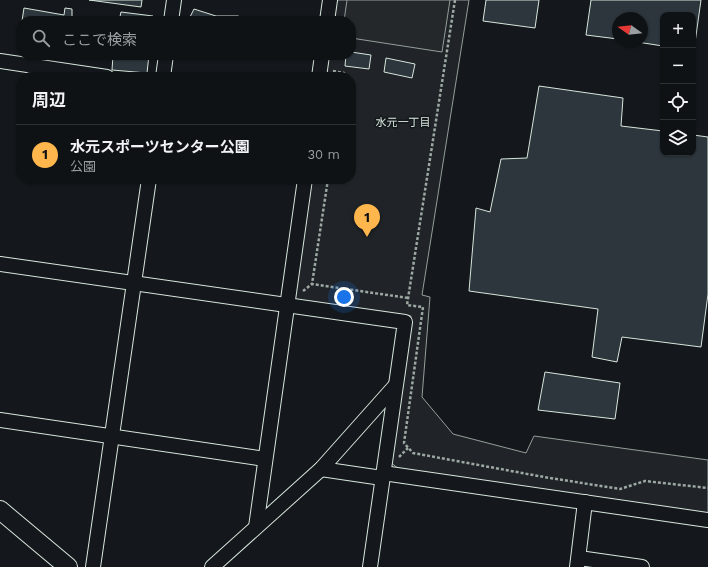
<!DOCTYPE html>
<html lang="ja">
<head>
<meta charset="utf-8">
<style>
  :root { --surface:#0f1215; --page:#181b1e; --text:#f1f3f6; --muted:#9b9ea0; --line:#2f3234; --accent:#ffb74d }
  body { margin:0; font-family:"Work Sans","Noto Sans JP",sans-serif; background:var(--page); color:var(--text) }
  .controls { position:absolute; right:12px; top:12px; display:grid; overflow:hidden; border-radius:8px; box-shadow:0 1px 3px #0004 }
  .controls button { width:36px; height:36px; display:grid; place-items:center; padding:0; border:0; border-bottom:1px solid var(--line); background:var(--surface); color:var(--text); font:20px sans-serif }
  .compass { position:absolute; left:612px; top:12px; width:36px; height:36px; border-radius:50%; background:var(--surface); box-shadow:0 1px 3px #0004; rotate:285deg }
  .you { position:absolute; left:344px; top:297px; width:14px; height:14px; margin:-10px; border:3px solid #fff; border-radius:50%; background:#1a73e8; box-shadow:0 0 0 6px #1a73e833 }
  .badge { display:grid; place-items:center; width:26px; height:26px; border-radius:50%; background:var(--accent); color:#111; font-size:13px; font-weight:700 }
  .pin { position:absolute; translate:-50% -33px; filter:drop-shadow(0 1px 2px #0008) }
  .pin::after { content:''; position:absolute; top:21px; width:14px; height:12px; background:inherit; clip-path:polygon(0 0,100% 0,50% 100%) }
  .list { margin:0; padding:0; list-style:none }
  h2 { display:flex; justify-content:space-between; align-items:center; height:52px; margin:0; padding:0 16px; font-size:17px }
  h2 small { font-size:13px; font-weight:400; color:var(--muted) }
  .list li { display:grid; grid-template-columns:26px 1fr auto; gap:12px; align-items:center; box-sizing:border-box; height:60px; padding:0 16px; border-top:1px solid var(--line) }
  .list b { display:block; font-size:15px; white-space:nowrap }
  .list p { margin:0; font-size:13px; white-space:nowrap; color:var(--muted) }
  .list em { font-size:13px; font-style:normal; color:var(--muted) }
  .icon { flex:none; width:22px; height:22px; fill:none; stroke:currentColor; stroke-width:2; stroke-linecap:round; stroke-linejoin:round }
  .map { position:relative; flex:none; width:708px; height:567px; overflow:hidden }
  .search { position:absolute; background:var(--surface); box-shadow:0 1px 3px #0004; left:16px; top:16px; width:340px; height:44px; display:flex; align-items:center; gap:10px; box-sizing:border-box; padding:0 14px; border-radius:16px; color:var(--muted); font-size:15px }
  .panel { position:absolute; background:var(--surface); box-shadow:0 1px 3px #0004; left:16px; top:72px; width:340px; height:112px; border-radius:16px }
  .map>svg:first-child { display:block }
  .green { fill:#202428; stroke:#939e99 }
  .parking { fill:#24282b; stroke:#939e99 }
  .building { fill:#2c363c; stroke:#d8e6dc }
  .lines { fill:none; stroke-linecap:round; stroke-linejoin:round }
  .minor-casing { stroke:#d8e6dc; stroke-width:16 }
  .major-casing { stroke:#d8e6dc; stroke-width:20 }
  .path { stroke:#9da8a2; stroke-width:2.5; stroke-dasharray:3 2; stroke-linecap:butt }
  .minor { stroke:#14181c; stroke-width:14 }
  .major { stroke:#14181c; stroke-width:18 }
  .labels { text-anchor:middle; stroke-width:3; stroke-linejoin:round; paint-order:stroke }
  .neighbourhood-label { font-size:11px; fill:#d8e6dc; stroke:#14181c }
</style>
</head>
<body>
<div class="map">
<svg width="708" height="567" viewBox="0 0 708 567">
  <rect width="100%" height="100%" fill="#14181c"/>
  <path class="green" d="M337,0H469L422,295L430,297L422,397L453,434L526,453L534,436L708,460V515L399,469L390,462L411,316L297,300L294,296L311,179H351V77H326L329,55H351V21H334Z"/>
  <path class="parking" d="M347,0H450L442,52L351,38V21H344Z"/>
  <g class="building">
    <path d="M89,0H142L141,7Z"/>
    <path d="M486,0H539L535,28L483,21Z"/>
    <path d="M591,0H701L694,50L693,15H663V46L637,42H642V18H618V39L586,35Z"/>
    <path d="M24,8L64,15L65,8L72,9V17L97,21H22Z"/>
    <path d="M194,9L216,16H238L251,21H188Z"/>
    <path d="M121,12L153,16L152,21H119Z"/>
    <path d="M351,52L371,55L369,69L345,66L346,55H351Z"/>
    <path d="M113,55H149L147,73L112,70Z"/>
    <path d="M386,58L415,64L412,78L384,72Z"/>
    <path d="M539,86L623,98L621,126L663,131V153H693V135L708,137V294L701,347L622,337L617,362L592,357L598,309L469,291L476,208L490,212L501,159L527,158Z"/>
    <path d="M545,372L620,383L615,419L538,410Z"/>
  </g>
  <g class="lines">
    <defs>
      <g id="minor">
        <path d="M171,21L174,0"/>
        <path d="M327,21L330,0"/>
        <path d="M0,61L107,77"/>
        <path d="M163,77L166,55"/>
        <path d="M319,77L322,55"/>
        <path d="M0,264L405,322L370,567"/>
        <path d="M0,420L265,459"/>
        <path d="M321,469L382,478"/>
        <path d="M383,473L708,520"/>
        <path d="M256,527L305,179"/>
        <path d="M579,558L642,567"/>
        <path d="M93,567L149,179"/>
        <path d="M212,567L321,469L395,386"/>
        <path d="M577,567L585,502"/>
      </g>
      <path id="major" d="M0,510L68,567"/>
    </defs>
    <use href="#minor" class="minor-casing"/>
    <use href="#major" class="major-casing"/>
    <g class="path">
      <path d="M455,0L407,305L423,307L404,443L413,453L544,477L620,489L645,481L708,488"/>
      <path d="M333,71L344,73V77"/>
      <path d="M328,179L312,284L408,298"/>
      <path d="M303,291L312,284"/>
      <path d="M399,457L408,448"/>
    </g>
    <use href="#minor" class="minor"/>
    <use href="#major" class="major"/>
  </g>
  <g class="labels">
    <g class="neighbourhood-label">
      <text x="403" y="126">水元一丁目</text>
    </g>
  </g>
</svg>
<div class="controls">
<button>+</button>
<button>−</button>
<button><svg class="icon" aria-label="locate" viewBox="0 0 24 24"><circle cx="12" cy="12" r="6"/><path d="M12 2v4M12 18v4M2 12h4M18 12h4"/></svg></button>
<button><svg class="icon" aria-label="layers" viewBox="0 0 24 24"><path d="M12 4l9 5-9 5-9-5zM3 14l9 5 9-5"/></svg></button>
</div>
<svg class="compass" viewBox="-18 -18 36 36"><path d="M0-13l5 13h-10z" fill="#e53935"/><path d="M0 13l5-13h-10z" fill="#9b9ea0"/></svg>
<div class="you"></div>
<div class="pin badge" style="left:367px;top:237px">1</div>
<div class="search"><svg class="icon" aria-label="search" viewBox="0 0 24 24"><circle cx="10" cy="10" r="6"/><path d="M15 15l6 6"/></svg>ここで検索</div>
<section class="panel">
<h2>周辺<small></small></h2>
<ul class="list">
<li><span class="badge">1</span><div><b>水元スポーツセンター公園</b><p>公園</p></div><em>30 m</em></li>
</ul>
</section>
</div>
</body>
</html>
